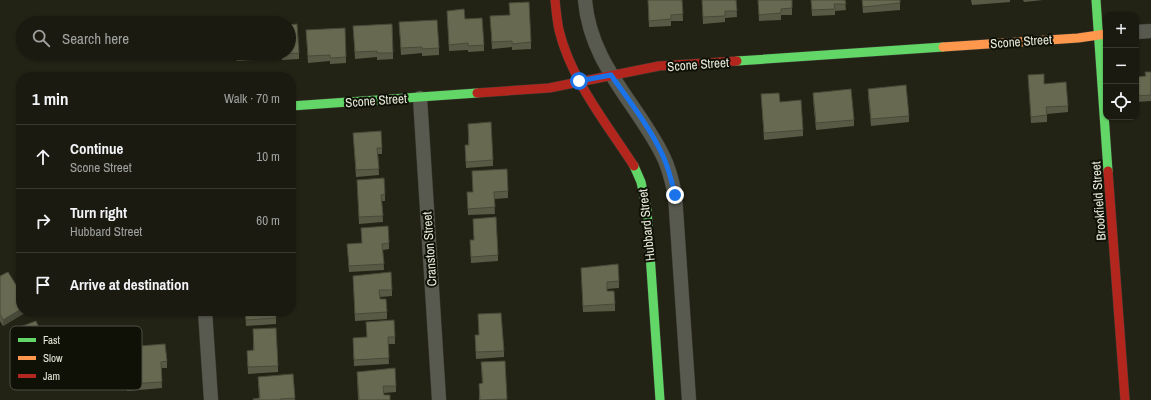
<!DOCTYPE html>
<html lang="en">
<head>
<meta charset="utf-8">
<style>
  :root { --surface:#1a1a10; --page:#27271e; --text:#f1f3f6; --muted:#9fa19f; --line:#383830 }
  body { margin:0; font-family:"Archivo Narrow",sans-serif; background:var(--page); color:var(--text) }
  .controls { position:absolute; right:12px; top:12px; display:grid; overflow:hidden; border-radius:8px; box-shadow:0 1px 3px #0004 }
  .controls button { width:36px; height:36px; display:grid; place-items:center; padding:0; border:0; border-bottom:1px solid var(--line); background:var(--surface); color:var(--text); font:20px sans-serif }
  .stop { position:absolute; width:12px; height:12px; margin:-9px; border:3px solid #1a73e8; border-radius:50%; background:#fff }
  .stop.end { background:#1a73e8; border-color:#fff; box-shadow:0 1px 4px #0008 }
  .list { margin:0; padding:0; list-style:none }
  h2 { display:flex; justify-content:space-between; align-items:center; height:52px; margin:0; padding:0 16px; font-size:17px }
  h2 small { font-size:13px; font-weight:400; color:var(--muted) }
  .list li { display:grid; grid-template-columns:26px 1fr auto; gap:12px; align-items:center; box-sizing:border-box; height:64px; padding:0 16px; border-top:1px solid var(--line) }
  .list b { display:block; font-size:15px; white-space:nowrap }
  .list p { margin:0; font-size:13px; white-space:nowrap; color:var(--muted) }
  .list em { font-size:13px; font-style:normal; color:var(--muted) }
  .icon { flex:none; width:22px; height:22px; fill:none; stroke:currentColor; stroke-width:2; stroke-linecap:round; stroke-linejoin:round }
  .map { position:relative; flex:none; width:1151px; height:400px; overflow:hidden }
  .search { position:absolute; background:var(--surface); box-shadow:0 1px 3px #0004; left:16px; top:16px; width:280px; height:44px; display:flex; align-items:center; gap:10px; box-sizing:border-box; padding:0 14px; border-radius:22px; color:var(--muted); font-size:15px }
  .panel { position:absolute; background:var(--surface); box-shadow:0 1px 3px #0004; left:16px; top:72px; width:280px; height:244px; border-radius:16px }
  .map>svg:first-child { display:block }
  .lines { fill:none; stroke-linecap:round; stroke-linejoin:round }
  .street-casing { stroke:#3a3c32; stroke-width:15 }
  .fast-casing { stroke:#3a3c32; stroke-width:10 }
  .slow-casing { stroke:#3a3c32; stroke-width:10 }
  .jam-casing { stroke:#3a3c32; stroke-width:10 }
  .street { stroke:#58594f; stroke-width:14 }
  .fast { stroke:#63d668; stroke-width:9 }
  .slow { stroke:#ff974d; stroke-width:9 }
  .jam { stroke:#b3261e; stroke-width:9 }
  .wall { fill:#595a46 }
  .shaded-wall { fill:#484a39 }
  .building { fill:#676951; stroke:#484a39 }
  .route { stroke:#1a73e8; stroke-width:5 }
  .labels { text-anchor:middle; stroke-width:4; stroke-linejoin:round; paint-order:stroke }
  .street-label { font-size:13px; fill:#e5e8d8; stroke:#0f1006 }
  .key { fill:#0f1006; stroke:#4f5145; stroke-width:1 }
  .key-label { font-size:11px; fill:#e5e8d8 }
</style>
</head>
<body>
<div class="map">
<svg width="1151" height="400" viewBox="0 0 1151 400">
  <rect width="100%" height="100%" fill="#222315"/>
  <g class="lines">
    <defs>
      <g id="street">
        <path d="M585,0C590,63 635,101 662,154C669,167 672,181 675,195L689,400"/>
        <path d="M1136,32L1151,31"/>
        <path d="M420,98L439,400"/>
        <path d="M205,311L211,400"/>
      </g>
      <g id="fast">
        <path d="M1096,0L1108,171"/>
        <path d="M737,61L943,47"/>
        <path d="M291,106L477,93"/>
        <path d="M634,166L641,182L647,210L660,400"/>
      </g>
      <path id="slow" d="M943,47L1078,38L1106,34"/>
      <g id="jam">
        <path d="M555,0C556,10 557,21 559,30C571,80 607,124 634,166"/>
        <path d="M477,93L549,88L659,66L737,61"/>
        <path d="M1108,171L1125,400"/>
      </g>
    </defs>
    <use href="#street" class="street-casing"/>
    <use href="#fast" class="fast-casing"/>
    <use href="#slow" class="slow-casing"/>
    <use href="#jam" class="jam-casing"/>
    <use href="#street" class="street"/>
    <use href="#fast" class="fast"/>
    <use href="#slow" class="slow"/>
    <use href="#jam" class="jam"/>
  </g>
  <g class="wall">
    <path d="M648,0H682L683,21H671V26L649,27Z"/>
    <path d="M702,0H736L737,17L725,18V22L703,24Z"/>
    <path d="M758,0H792V15H781V20L759,21Z"/>
    <path d="M811,0H845L846,10L835,11V15L812,16Z"/>
    <path d="M862,0H900V10L863,13Z"/>
    <path d="M971,0H1010V2L972,5Z"/>
    <path d="M1023,0H1043L1024,2Z"/>
    <path d="M509,3L531,42V49L512,50V47L492,49L490,16L510,15Z"/>
    <path d="M447,11L465,19L484,45V51L468,52V50L449,51Z"/>
    <path d="M399,22L439,48V55L422,56V53L401,55Z"/>
    <path d="M353,26L393,53V59L377,60V57L355,59Z"/>
    <path d="M306,30L346,57V63L330,64V61L308,63Z"/>
    <path d="M218,53H253V60L237,61L236,59L218,60Z"/>
    <path d="M260,53H299V59L282,60V58L261,59Z"/>
    <path d="M1145,72H1151V101L1136,102V77L1145,76Z"/>
    <path d="M1028,75L1044,84L1068,106V112L1047,114V122L1031,123Z"/>
    <path d="M868,89L909,116V122L871,126L868,95Z"/>
    <path d="M813,93L854,120V126L816,130L813,99Z"/>
    <path d="M761,94L780,102L803,130V136L764,140Z"/>
    <path d="M468,124L493,160V166L466,168L465,145H468Z"/>
    <path d="M353,133L382,148V154H378L379,175L356,177Z"/>
    <path d="M472,171L508,191V198L494,199L495,214L468,215L467,192H473Z"/>
    <path d="M357,180L385,194V201H382L383,222L359,224Z"/>
    <path d="M473,219L498,255V261L471,263L470,240H474Z"/>
    <path d="M361,228L389,243V249L383,250L384,270L349,272L347,244L362,243Z"/>
    <path d="M581,268L619,281V288L607,289V291L615,304V311L583,312Z"/>
    <path d="M0,276L18,288L21,311H28L3,326L0,321Z"/>
    <path d="M353,276L392,290V296L380,297V299L387,312V319L355,321Z"/>
    <path d="M245,311H276V324L246,326Z"/>
    <path d="M478,314L504,351V357L476,359L475,335H479Z"/>
    <path d="M366,322L395,337V344H388L389,364L354,366L353,338L367,337Z"/>
    <path d="M253,329L278,366V372L248,374L247,351L253,350Z"/>
    <path d="M12,330L44,339L59,360L24,374L13,346V340L12,337Z"/>
    <path d="M139,346L167,361V368H161L162,388L127,391L126,362L139,361Z"/>
    <path d="M505,361L507,400H479V384L482,383L481,362Z"/>
    <path d="M357,372L396,386V392L384,393V395L390,400H358Z"/>
    <path d="M293,374L295,400H253L259,398L258,377Z"/>
  </g>
  <g class="shaded-wall">
    <path d="M21,309V311H28L3,326V320Z"/>
    <path d="M59,354V360L24,374V367Z"/>
  </g>
  <g class="building">
    <path d="M648,0H682L683,14L671,15V19L649,21Z"/>
    <path d="M702,0H736L737,11H725V16L703,17Z"/>
    <path d="M758,0H792V8L781,9V13L759,15Z"/>
    <path d="M811,0H845L846,4H834L835,9L812,10Z"/>
    <path d="M862,0H900V3L863,7Z"/>
    <path d="M529,2L531,42L512,44V41L492,42L490,16L510,15L509,3Z"/>
    <path d="M464,9L465,19L482,18L484,45L468,46V43L449,45L447,11Z"/>
    <path d="M437,20L439,48L422,49V47L401,48L399,22Z"/>
    <path d="M297,24L299,53L282,54V53H289V25Z"/>
    <path d="M392,24L393,53H377V51L355,52L353,26Z"/>
    <path d="M345,28L346,57L330,58V55L308,56L306,30Z"/>
    <path d="M237,53H253V54L237,55Z"/>
    <path d="M1145,72H1151V95L1136,96V77L1146,76Z"/>
    <path d="M1044,74V84L1066,82L1068,106L1046,107L1047,115L1031,117L1028,75Z"/>
    <path d="M906,85L909,116L871,119L868,89Z"/>
    <path d="M851,89L854,120L816,123L813,93Z"/>
    <path d="M779,93L780,102L801,100L803,130L764,133L761,94Z"/>
    <path d="M491,122L493,160L466,162L465,145H469L468,124Z"/>
    <path d="M381,131L382,148H377L379,169L356,170L353,133Z"/>
    <path d="M507,169L508,191L494,192L495,207L468,209L467,192H473L472,171Z"/>
    <path d="M384,178L385,194L381,195L383,216L359,217L357,180Z"/>
    <path d="M496,217L498,255L471,257L470,240H474L473,219Z"/>
    <path d="M388,226L389,243L382,244L384,264L349,266L347,244L362,243L361,228Z"/>
    <path d="M618,264L619,281L607,282V291H614L615,304L583,306L581,268Z"/>
    <path d="M8,272L18,288L21,287V309L3,320L0,314V276Z"/>
    <path d="M391,272L392,290H379L380,299H386L387,312L355,314L353,276Z"/>
    <path d="M245,311H276V318L246,320Z"/>
    <path d="M501,313L504,351L476,352L475,335H479L478,314Z"/>
    <path d="M394,320L395,337H388L389,358L354,360L353,338L367,337L366,322Z"/>
    <path d="M36,321L44,339L52,336L59,354L24,367L13,340L16,339L12,330Z"/>
    <path d="M276,328L278,366L248,367L247,351L254,350L253,329Z"/>
    <path d="M165,344L167,361L161,362L162,382L127,384L126,362L140,361L139,346Z"/>
    <path d="M505,361L507,399L480,400L479,384L483,383L481,362Z"/>
    <path d="M395,368L396,386H383L384,395H390V400H359L357,372Z"/>
    <path d="M293,374L295,398L280,399V400H253V399L260,398L258,377Z"/>
  </g>
  <g class="lines">
    <path class="route" d="M579,81L611,75C629,101 650,127 663,156C669,169 672,182 675,195"/>
  </g>
  <g class="labels">
    <g class="street-label">
      <text transform="translate(1021 41) rotate(-4)" y="5">Scone Street</text>
      <text transform="translate(698 64) rotate(-4)" y="5">Scone Street</text>
      <text transform="translate(376 100) rotate(-4)" y="5">Scone Street</text>
      <text transform="translate(1098 201) rotate(-94)" y="5">Brookfield Street</text>
      <text transform="translate(646 225) rotate(-96)" y="5">Hubbard Street</text>
      <text transform="translate(429 249) rotate(-94)" y="5">Cranston Street</text>
    </g>
  </g>
  <rect x="10" y="326" width="132" height="64" rx="6" class="key"/>
  <rect x="18" y="338" width="18" height="4" fill="#63d668"/>
  <rect x="18" y="356" width="18" height="4" fill="#ff974d"/>
  <rect x="18" y="374" width="18" height="4" fill="#b3261e"/>
  <g class="key-label">
    <text x="43" y="344">Fast</text>
    <text x="43" y="362">Slow</text>
    <text x="43" y="380">Jam</text>
  </g>
</svg>
<div class="controls">
<button>+</button>
<button>−</button>
<button><svg class="icon" aria-label="locate" viewBox="0 0 24 24"><circle cx="12" cy="12" r="6"/><path d="M12 2v4M12 18v4M2 12h4M18 12h4"/></svg></button>
</div>
<div class="stop" style="left:579px;top:81px"></div>
<div class="stop end" style="left:675px;top:195px"></div>
<div class="search"><svg class="icon" aria-label="search" viewBox="0 0 24 24"><circle cx="10" cy="10" r="6"/><path d="M15 15l6 6"/></svg>Search here</div>
<section class="panel">
<h2>1 min<small>Walk · 70 m</small></h2>
<ul class="list">
<li><svg class="icon" aria-label="ahead" viewBox="0 0 24 24"><path d="M12 20V5M6 11l6-6 6 6"/></svg><div><b>Continue</b><p>Scone Street</p></div><em>10 m</em></li>
<li><svg class="icon" aria-label="right" viewBox="0 0 24 24"><path d="M7 20v-9h11M14 6l5 5-5 5"/></svg><div><b>Turn right</b><p>Hubbard Street</p></div><em>60 m</em></li>
<li><svg class="icon" aria-label="arrive" viewBox="0 0 24 24"><path d="M6 21V4h12l-3 4 3 4H6"/></svg><div><b>Arrive at destination</b></div></li>
</ul>
</section>
</div>
</body>
</html>
